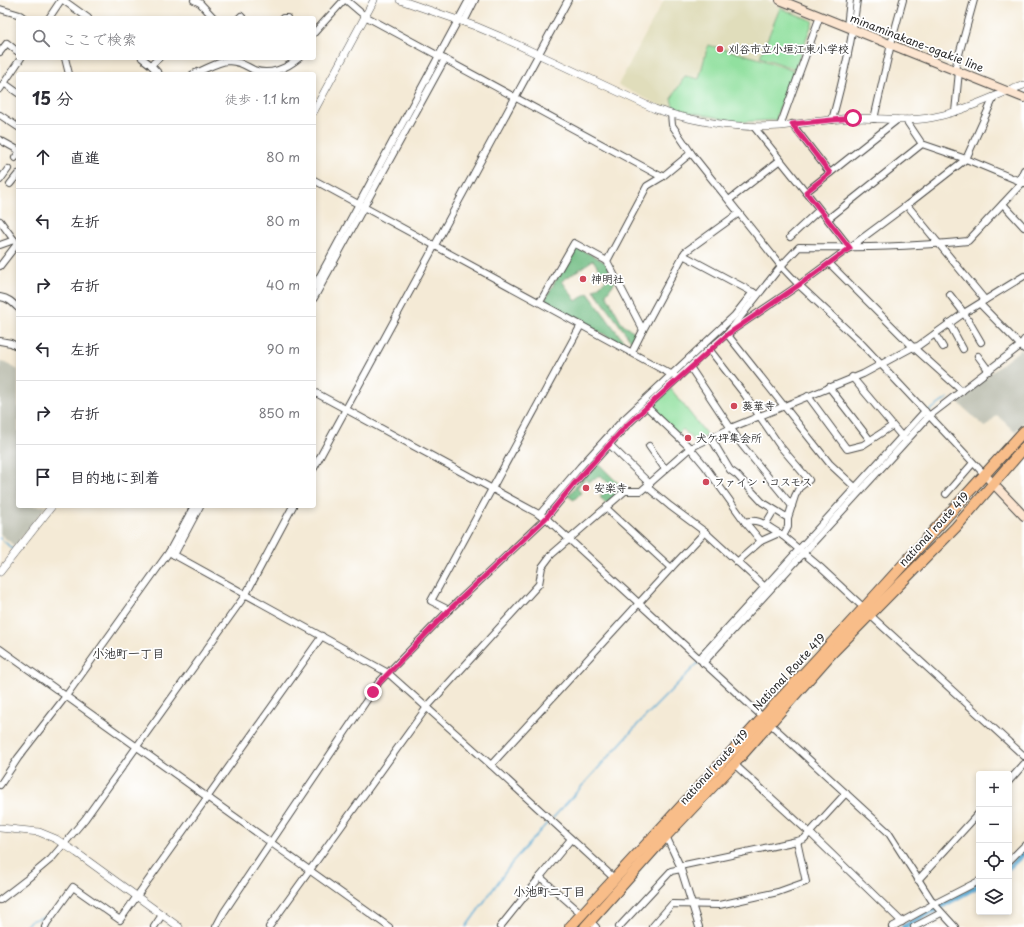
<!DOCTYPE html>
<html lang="ja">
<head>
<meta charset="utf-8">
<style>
  :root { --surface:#fff; --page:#f2f2f3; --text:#2b2b33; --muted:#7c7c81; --line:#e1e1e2 }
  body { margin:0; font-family:"Playpen Sans","Klee One",sans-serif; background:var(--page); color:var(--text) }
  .controls { position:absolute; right:12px; bottom:12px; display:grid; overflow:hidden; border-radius:4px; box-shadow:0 2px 6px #0003 }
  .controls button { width:36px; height:36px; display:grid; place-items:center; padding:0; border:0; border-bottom:1px solid var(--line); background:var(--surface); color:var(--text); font:20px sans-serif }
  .stop { position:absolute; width:12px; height:12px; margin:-9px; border:3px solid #db2777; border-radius:50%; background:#fff }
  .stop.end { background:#db2777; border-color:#fff; box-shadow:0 1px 4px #0008 }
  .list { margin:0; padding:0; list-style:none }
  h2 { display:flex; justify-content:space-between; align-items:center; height:52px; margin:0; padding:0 16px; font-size:17px }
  h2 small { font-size:13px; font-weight:400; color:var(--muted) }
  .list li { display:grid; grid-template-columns:26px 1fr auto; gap:12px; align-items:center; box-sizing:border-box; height:64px; padding:0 16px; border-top:1px solid var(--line) }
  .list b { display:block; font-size:15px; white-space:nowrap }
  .list em { font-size:13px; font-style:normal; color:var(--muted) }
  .icon { flex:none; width:22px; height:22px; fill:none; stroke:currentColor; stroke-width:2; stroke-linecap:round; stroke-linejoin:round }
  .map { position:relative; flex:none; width:1024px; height:927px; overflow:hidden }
  .search { position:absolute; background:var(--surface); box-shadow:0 2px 6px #0003; left:16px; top:16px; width:300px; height:44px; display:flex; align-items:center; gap:10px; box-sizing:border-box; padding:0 14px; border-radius:4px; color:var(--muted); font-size:15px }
  .panel { position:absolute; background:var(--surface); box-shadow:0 2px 6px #0003; left:16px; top:72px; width:300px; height:436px; border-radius:4px }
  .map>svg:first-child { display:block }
  .built { fill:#e0ddbb }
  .industrial { fill:#c4c6b9 }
  .green { fill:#91e09f; stroke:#5e8665 }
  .forest { fill:#74be86; stroke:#507458 }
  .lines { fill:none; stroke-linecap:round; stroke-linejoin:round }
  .stream { stroke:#59a9d3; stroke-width:1.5 }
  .canal { stroke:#59a9d3; stroke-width:5.5 }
  .minor-casing { stroke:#494845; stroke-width:8 }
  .tertiary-casing { stroke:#494845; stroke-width:8 }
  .secondary-casing { stroke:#494845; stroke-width:10 }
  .trunk-casing { stroke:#494845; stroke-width:12 }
  .minor { stroke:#fff; stroke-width:6 }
  .tertiary { stroke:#fff; stroke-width:7 }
  .secondary { stroke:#fce5d0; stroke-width:8 }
  .trunk { stroke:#f8bd89; stroke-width:10 }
  .route { stroke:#db2777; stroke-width:5 }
  .poi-dot { fill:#d1495b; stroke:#fff; stroke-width:1.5 }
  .labels { text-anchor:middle; stroke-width:3.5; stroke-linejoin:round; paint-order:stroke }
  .street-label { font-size:11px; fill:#2b2b2b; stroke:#fff }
  .poi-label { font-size:11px; font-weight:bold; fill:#2b2b2b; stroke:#fff; text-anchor:start }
  .neighbourhood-label { font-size:12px; font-weight:bold; fill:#2b2b2b; stroke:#fff }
</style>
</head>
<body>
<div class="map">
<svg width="1024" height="927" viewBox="0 0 1024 927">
  <rect width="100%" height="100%" fill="#fff"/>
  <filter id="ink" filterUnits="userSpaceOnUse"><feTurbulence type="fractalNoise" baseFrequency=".025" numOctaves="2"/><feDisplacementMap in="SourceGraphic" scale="8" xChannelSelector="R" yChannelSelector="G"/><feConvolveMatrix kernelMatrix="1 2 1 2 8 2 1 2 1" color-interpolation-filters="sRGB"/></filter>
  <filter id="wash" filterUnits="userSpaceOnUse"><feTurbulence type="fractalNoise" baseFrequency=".012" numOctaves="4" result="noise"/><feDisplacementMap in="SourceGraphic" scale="16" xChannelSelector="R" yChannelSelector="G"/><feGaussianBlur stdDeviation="0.9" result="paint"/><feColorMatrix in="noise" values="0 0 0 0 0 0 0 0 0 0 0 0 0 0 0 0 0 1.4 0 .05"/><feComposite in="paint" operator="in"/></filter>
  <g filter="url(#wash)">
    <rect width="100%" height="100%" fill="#f4ead6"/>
    <path class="built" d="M664,0H765L815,20L777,115V121L735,122L667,109L618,85Z"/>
    <g class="industrial">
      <path d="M1021,349L1024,352V422L1015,432L997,415L985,427L955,400L981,381Z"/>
      <path d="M0,362L6,363L18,370V506H46L15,546L0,534Z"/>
    </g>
    <g class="green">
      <path d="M780,8L813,21L795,69L760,57Z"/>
      <path d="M708,45L757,58L794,71L777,115V120L740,122L674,109L671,99L685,76L699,79Z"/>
      <path d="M671,389L707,435L695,442L683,429L678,434L651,408Z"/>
    </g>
    <g class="forest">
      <path d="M574,246L605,262L615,282L606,294L623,325L637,333L632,342L594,290L606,280L593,260L562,281L576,301L588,293L625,343L624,345L544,302Z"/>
      <path d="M596,461L624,489L606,504L600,497L611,486L600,475L594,480L593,479L589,482L585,479L577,488L581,493L574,500L568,496Z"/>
    </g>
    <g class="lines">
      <g class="stream">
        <path d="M929,411L948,398"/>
        <path d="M910,432L925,416"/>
        <path d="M0,538L13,549"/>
        <path d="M553,818L640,722L699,662"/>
        <path d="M113,912L120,915"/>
        <path d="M25,927L30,921L50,915"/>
        <path d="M466,927L514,860L550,820"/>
      </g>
      <g class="canal">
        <path d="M1009,867L1024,853"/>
        <path d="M904,927L979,885"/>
      </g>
    </g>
  </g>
  <g filter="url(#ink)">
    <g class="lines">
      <defs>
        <g id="minor">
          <path d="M63,0L88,18"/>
          <path d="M194,0L200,3L214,18"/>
          <path d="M346,0L360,12L365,16L662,177L691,153"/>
          <path d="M0,9L20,15L24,18"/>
          <path d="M49,18L61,0"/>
          <path d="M239,18L241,16L243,18"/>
          <path d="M283,18H287"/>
          <path d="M464,22L475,0"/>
          <path d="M847,27L850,0"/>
          <path d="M314,33L344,0"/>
          <path d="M0,52L7,43L18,52"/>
          <path d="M65,58L69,74"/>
          <path d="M142,58L151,65L159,74"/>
          <path d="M151,65L159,58"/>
          <path d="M955,69L974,0"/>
          <path d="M193,74C202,71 219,61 228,61C241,62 244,65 254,70C270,76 287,68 299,58"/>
          <path d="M4,83L18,93"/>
          <path d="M0,89L21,58"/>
          <path d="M955,112L959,71"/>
          <path d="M671,114L672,125L691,153L781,266L799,285L860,342L984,474"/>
          <path d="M0,115L18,127"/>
          <path d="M874,119L891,44L903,0"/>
          <path d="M832,120C843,80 852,41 857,0"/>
          <path d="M906,120L922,144L966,159L1024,183"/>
          <path d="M792,124L830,173"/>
          <path d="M780,126L820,16"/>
          <path d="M754,127L806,192L897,120"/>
          <path d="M0,140L18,150"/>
          <path d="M15,158L18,154"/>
          <path d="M0,180L8,169"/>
          <path d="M314,180L678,378"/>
          <path d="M1019,181L1024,170"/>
          <path d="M10,184L18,174"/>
          <path d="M806,192L850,248"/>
          <path d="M729,200L780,160"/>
          <path d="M1003,204L1024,227"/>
          <path d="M907,205L985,300"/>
          <path d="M828,219L922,144"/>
          <path d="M0,221L17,244L0,266"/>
          <path d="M790,237L819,210"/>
          <path d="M0,245L14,240"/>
          <path d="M683,255L756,294"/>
          <path d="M829,263L913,347L962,391"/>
          <path d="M314,287L469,0"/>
          <path d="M950,295L964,313L981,342"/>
          <path d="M0,297C8,298 12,302 18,308"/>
          <path d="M314,298L445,59"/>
          <path d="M540,302L574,243L607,261"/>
          <path d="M980,304L1024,349"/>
          <path d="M949,323L963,349"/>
          <path d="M643,330L685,252L739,213"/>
          <path d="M935,334L943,347"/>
          <path d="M0,341L11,343L18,347"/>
          <path d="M709,349L745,395L780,446L809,480L799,488L795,496L788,518L762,502L737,475L730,470L711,438"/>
          <path d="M632,352L643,330L607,261L647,186L662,177"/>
          <path d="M978,356L989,371"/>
          <path d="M690,367L742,445L792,506"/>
          <path d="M852,377L904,439"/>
          <path d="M829,387L870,440"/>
          <path d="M314,392L546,518L888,832L934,904L892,927"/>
          <path d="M808,396L847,449L863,445L892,426"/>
          <path d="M647,407L690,448L705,466L745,522L761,541L737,562"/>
          <path d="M609,444L650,484"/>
          <path d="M649,446L665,469"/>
          <path d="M314,468L568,0"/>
          <path d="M647,487L670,506L705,532L766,588"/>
          <path d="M859,491L830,464L727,334L799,285L907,205L966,159L994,97"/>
          <path d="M946,494L973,463"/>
          <path d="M606,508L671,568"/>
          <path d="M539,515L580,467L623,420L734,316L753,292"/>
          <path d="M745,522C758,517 768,527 779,533"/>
          <path d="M765,525L774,510"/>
          <path d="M783,536L788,527V518"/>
          <path d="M761,541L779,533L783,536L820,567L864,608"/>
          <path d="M169,552L388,673L491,765L615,879"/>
          <path d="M174,555L200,506"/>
          <path d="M449,610L431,601L581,325"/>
          <path d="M870,615L1024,756"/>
          <path d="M0,649L389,927"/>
          <path d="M699,659L925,411"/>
          <path d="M703,663L929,416L1020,346L1024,340"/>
          <path d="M734,764L810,833L902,922"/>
          <path d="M491,765L671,568L705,532"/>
          <path d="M1009,781L1024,764"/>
          <path d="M0,785L18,758L66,696L169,552L194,506"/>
          <path d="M666,836L680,866L699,927"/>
          <path d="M1009,861L1024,846"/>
          <path d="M680,866L797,841L804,839L846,793"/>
          <path d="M540,877L571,839"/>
          <path d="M918,880L979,813"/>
          <path d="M0,900L26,880L51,859L85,819L246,594L293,506"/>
          <path d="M590,921L596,927"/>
          <path d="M45,927L47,923L73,887L120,920L322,636"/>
          <path d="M154,927L162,915"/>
          <path d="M216,927L224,912L271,842L379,682L449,610L546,518L573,485L627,425L709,349L727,334L781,266L799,247C856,248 912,247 968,241L1024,181"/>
          <path d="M269,927L427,707L539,584L542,567L551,555L625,491H641L690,448L733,427L863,374L913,347L918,346L964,313L1024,276"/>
          <path d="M500,927L540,877L582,914"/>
          <path d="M619,927L671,871L681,869"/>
          <path d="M652,927L672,904L719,905L778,892L806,882L797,841"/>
          <path d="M914,927L941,913"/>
          <path d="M955,927L934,904L979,881"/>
        </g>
        <g id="tertiary">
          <path d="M400,0L475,26L501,37L655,109C695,122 739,129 781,126C805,123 830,119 854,118C882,118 911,123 939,116C968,110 995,95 1024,85"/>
          <path d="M314,111L374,0"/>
          <path d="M0,572L52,506"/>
          <path d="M0,828L39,832L56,839L77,853L179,927"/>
        </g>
        <g id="secondary">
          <path d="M780,0L1024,98"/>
          <path d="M984,474L1024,516"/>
        </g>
        <g id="trunk">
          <path d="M570,927L864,608L1024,431"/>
          <path d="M585,927L666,836L734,764L831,654L956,527L1024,448"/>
        </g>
      </defs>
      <use href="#minor" class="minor-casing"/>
      <use href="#tertiary" class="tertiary-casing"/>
      <use href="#secondary" class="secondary-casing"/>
      <use href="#trunk" class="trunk-casing"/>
      <use href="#minor" class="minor"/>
      <use href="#tertiary" class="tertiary"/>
      <use href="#secondary" class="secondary"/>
      <use href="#trunk" class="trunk"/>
    </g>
  </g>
  <g class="lines" filter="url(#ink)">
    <path class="route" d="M373,692L380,682L449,610L546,518L573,485L627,425L728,334L799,285L850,248L806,192L830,173L792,124L853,118"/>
  </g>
  <g class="poi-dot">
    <circle cx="720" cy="49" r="4"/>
    <circle cx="583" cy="279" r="4"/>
    <circle cx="734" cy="406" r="4"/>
    <circle cx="688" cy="438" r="4"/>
    <circle cx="706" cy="482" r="4"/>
    <circle cx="586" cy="488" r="4"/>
  </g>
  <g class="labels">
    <g class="street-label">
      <text transform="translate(917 43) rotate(21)" y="4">minaminakane-ogakie line</text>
      <text transform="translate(934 529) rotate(-47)" y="4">national route 419</text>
      <text transform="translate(789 672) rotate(-47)" y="4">National Route 419</text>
      <text transform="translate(714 767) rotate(-48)" y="4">national route 419</text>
    </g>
    <g class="poi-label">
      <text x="728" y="53">刈谷市立小垣江東小学校</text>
      <text x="591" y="283">神明社</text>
      <text x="742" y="410">葵華寺</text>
      <text x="696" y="442">犬ケ坪集会所</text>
      <text x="714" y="486">ファイン・コスモス</text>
      <text x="594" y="492">安楽寺</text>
    </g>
    <g class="neighbourhood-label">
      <text x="128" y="658">小池町一丁目</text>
      <text x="549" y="896">小池町二丁目</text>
    </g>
  </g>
</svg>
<div class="controls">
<button>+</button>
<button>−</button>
<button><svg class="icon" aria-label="locate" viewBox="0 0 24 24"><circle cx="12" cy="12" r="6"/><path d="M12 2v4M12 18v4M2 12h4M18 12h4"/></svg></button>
<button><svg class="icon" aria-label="layers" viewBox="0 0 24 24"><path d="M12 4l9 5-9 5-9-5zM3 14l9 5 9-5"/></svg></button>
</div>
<div class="stop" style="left:853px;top:118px"></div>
<div class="stop end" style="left:373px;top:692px"></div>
<div class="search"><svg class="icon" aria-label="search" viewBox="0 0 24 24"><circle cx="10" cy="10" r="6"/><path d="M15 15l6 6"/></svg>ここで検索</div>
<section class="panel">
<h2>15 分<small>徒歩 · 1.1 km</small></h2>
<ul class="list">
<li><svg class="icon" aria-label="ahead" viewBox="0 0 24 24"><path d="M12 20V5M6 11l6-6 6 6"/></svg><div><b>直進</b></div><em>80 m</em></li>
<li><svg class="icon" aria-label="left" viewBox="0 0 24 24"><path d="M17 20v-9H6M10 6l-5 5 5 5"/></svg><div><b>左折</b></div><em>80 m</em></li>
<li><svg class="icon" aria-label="right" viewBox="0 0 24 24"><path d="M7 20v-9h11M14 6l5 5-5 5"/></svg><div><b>右折</b></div><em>40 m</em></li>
<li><svg class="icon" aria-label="left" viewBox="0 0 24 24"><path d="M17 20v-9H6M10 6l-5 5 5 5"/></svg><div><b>左折</b></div><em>90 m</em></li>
<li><svg class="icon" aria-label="right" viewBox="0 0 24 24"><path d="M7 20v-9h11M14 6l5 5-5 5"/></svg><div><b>右折</b></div><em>850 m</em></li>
<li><svg class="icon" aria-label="arrive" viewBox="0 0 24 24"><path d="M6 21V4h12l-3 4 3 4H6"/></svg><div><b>目的地に到着</b></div></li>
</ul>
</section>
</div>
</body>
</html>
